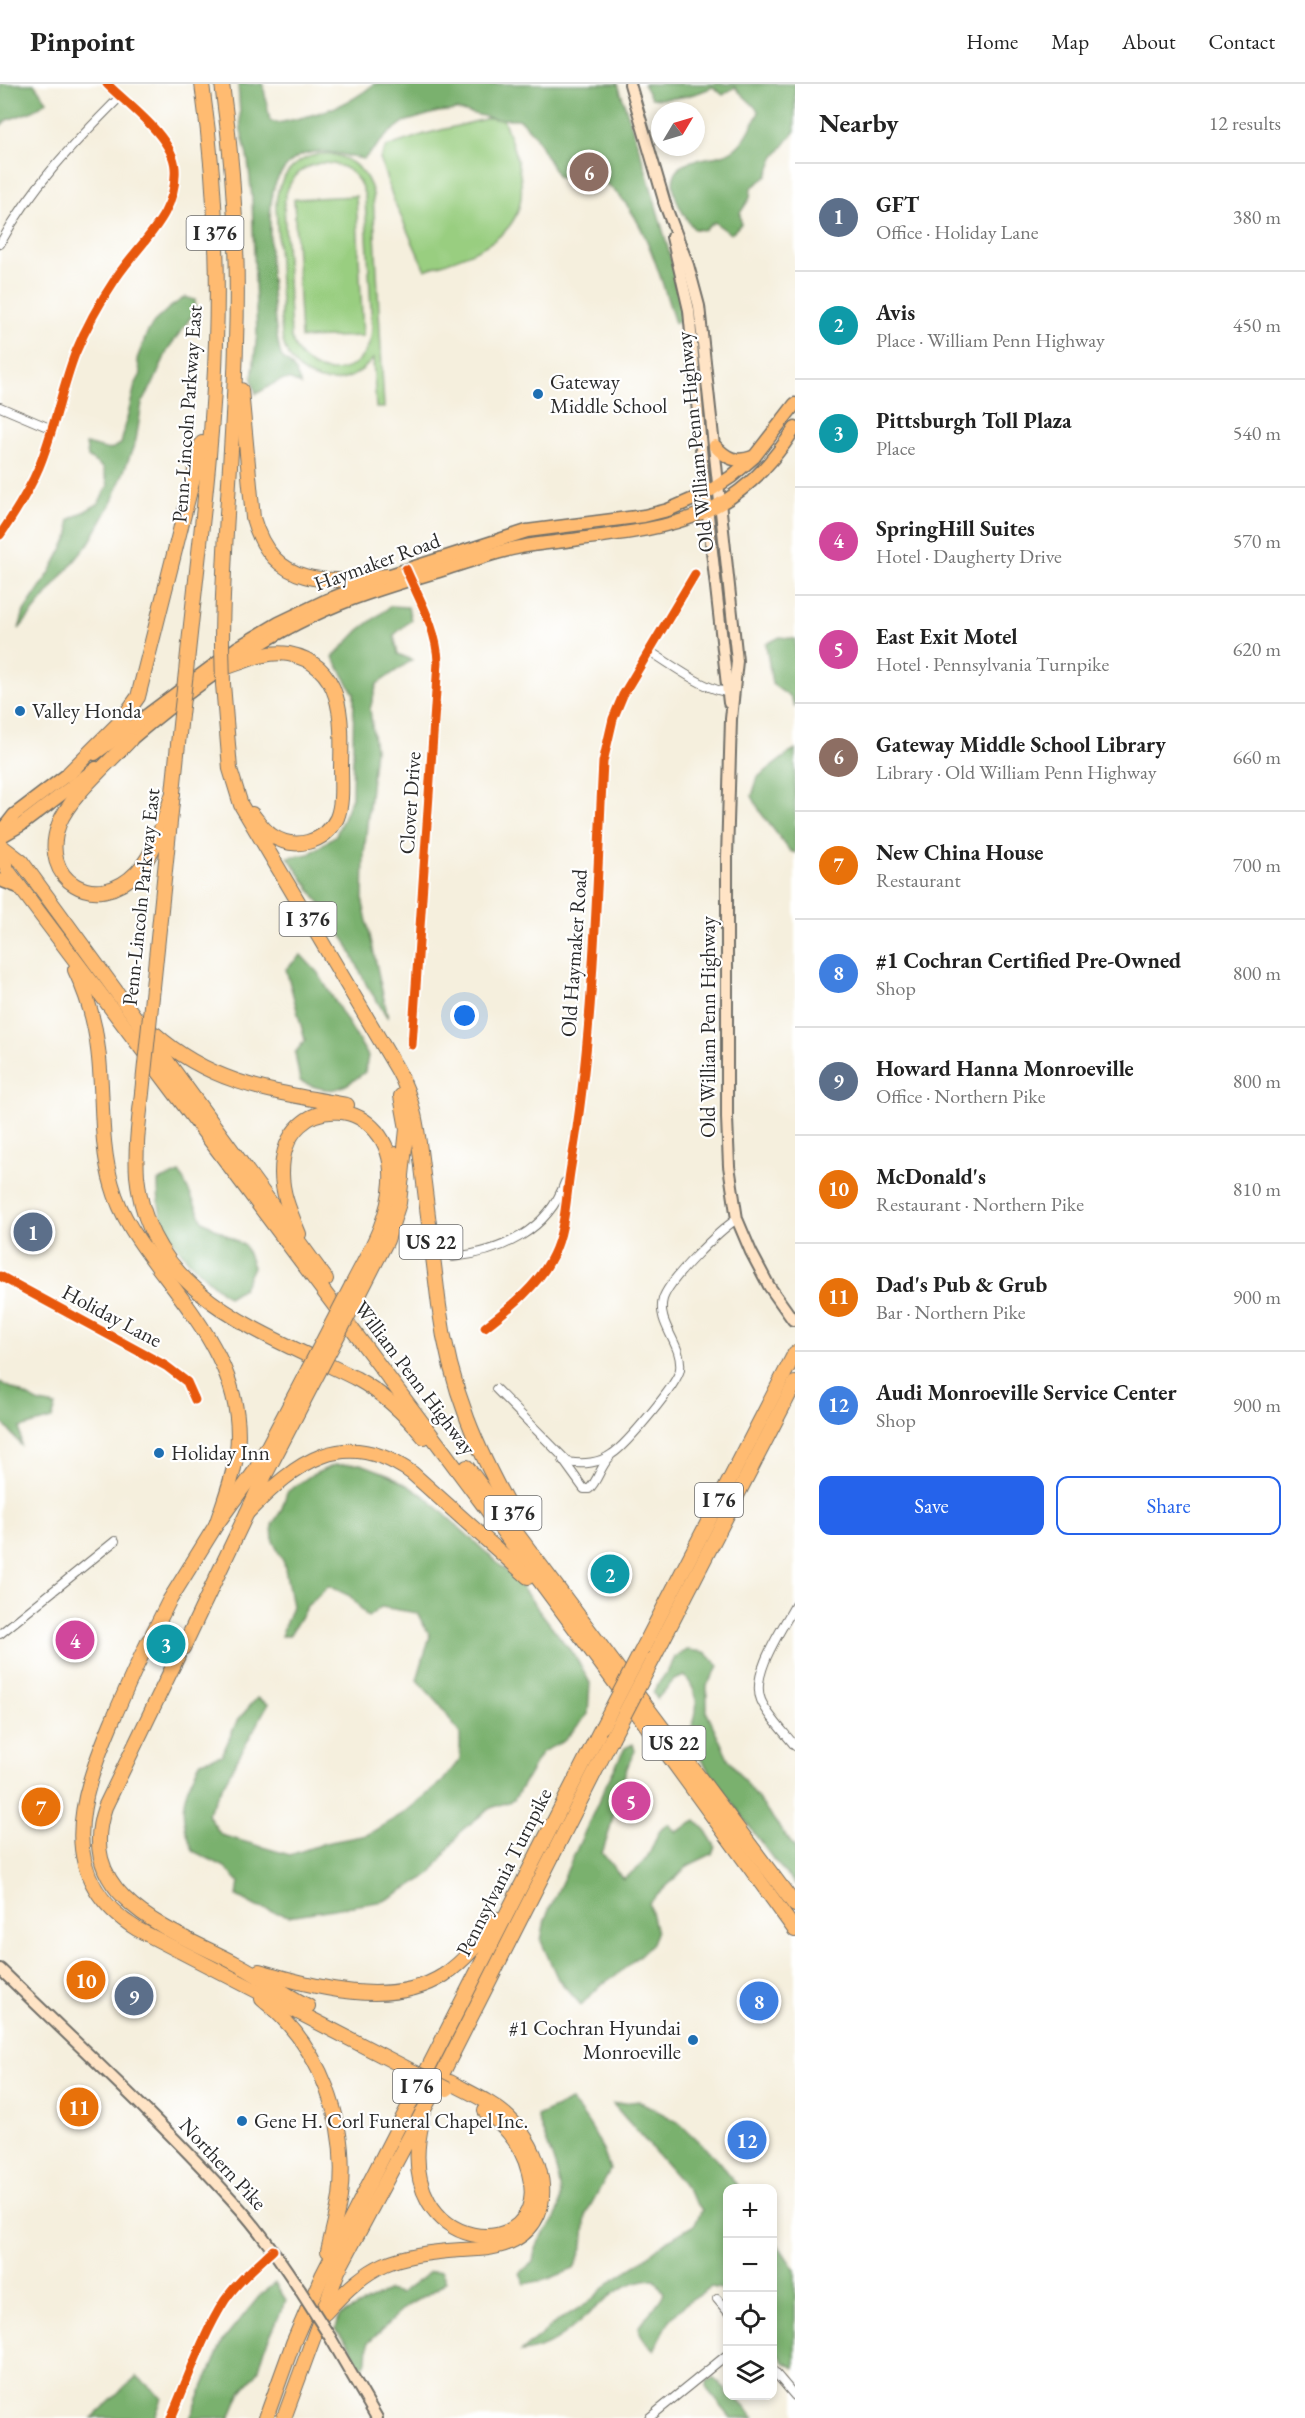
<!DOCTYPE html>
<html lang="en">
<head>
<meta charset="utf-8">
<style>
  :root { --surface:#fff; --page:#f2f2f2; --text:#222; --muted:#767676; --line:#e0e0e0; --accent:#2563eb }
  body { margin:0; font-family:"EB Garamond",serif; background:var(--page); color:var(--text) }
  .controls { position:absolute; right:18px; bottom:18px; display:grid; overflow:hidden; border-radius:12px; box-shadow:0 3px 9px #0003 }
  .controls button { width:54px; height:54px; display:grid; place-items:center; padding:0; border:0; border-bottom:2px solid var(--line); background:var(--surface); color:var(--text); font:30px sans-serif }
  .compass { position:absolute; left:651px; top:18px; width:54px; height:54px; border-radius:50%; background:var(--surface); box-shadow:0 3px 9px #0003; rotate:52deg }
  .you { position:absolute; left:465px; top:932px; width:21px; height:21px; margin:-15px; border:4px solid #fff; border-radius:50%; background:#1a73e8; box-shadow:0 0 0 9px #1a73e833 }
  .badge { display:grid; place-items:center; width:39px; height:39px; border-radius:50%; background:var(--accent); color:#fff; font-size:20px; font-weight:700 }
  .pin { position:absolute; translate:-50% -50%; border:3px solid #fff; box-shadow:0 2px 6px #0006 }
  .list { margin:0; padding:0; list-style:none }
  h2 { display:flex; justify-content:space-between; align-items:center; height:78px; margin:0; padding:0 24px; font-size:26px }
  h2 small { font-size:20px; font-weight:400; color:var(--muted) }
  .list li { display:grid; grid-template-columns:39px 1fr auto; gap:18px; align-items:center; box-sizing:border-box; height:108px; padding:0 24px; border-top:2px solid var(--line) }
  .list b { display:block; font-size:22px; white-space:nowrap }
  .list p { margin:0; font-size:20px; white-space:nowrap; color:var(--muted) }
  .list em { font-size:20px; font-style:normal; color:var(--muted) }
  .actions { display:flex; gap:12px; padding:18px 24px }
  .actions a { flex:1; padding:14px 0; border:2px solid var(--accent); border-radius:12px; text-align:center; font-size:21px; color:var(--accent) }
  .actions .main { background:var(--accent); color:#fff }
  .icon { flex:none; width:33px; height:33px; fill:none; stroke:currentColor; stroke-width:2; stroke-linecap:round; stroke-linejoin:round }
  .map { position:relative; flex:none; width:795px; height:2334px; overflow:hidden }
  header { display:flex; align-items:center; gap:36px; box-sizing:border-box; height:84px; padding:0 30px; background:var(--surface); border-bottom:2px solid var(--line) }
  header strong { font-size:28px }
  nav { display:flex; gap:33px; margin-inline-start:auto; font-size:21px }
  main { display:flex }
  aside { flex:1; background:var(--surface) }
  .map>svg:first-child { display:block }
  .green { fill:#99ce80; stroke:#627c56; stroke-width:1.5; fill-rule:evenodd }
  .forest { fill:#7ab16e; stroke:#526e4c; stroke-width:1.5 }
  .lines { fill:none; stroke-linecap:round; stroke-linejoin:round }
  .street-casing { stroke:#727069; stroke-width:10 }
  .secondary-casing { stroke:#727069; stroke-width:14 }
  .primary-casing { stroke:#727069; stroke-width:15 }
  .highway-casing { stroke:#727069; stroke-width:16 }
  .street { stroke:#fff; stroke-width:8 }
  .secondary { stroke:#ffe4c6; stroke-width:10 }
  .primary { stroke:#ffbb71; stroke-width:12 }
  .highway { stroke:#ffbb71; stroke-width:14 }
  .secondary-bridge-casing { stroke:#727069; stroke-width:14; stroke-linecap:butt }
  .highway-bridge-casing { stroke:#727069; stroke-width:16; stroke-linecap:butt }
  .secondary-bridge { stroke:#ffe4c6; stroke-width:10 }
  .highway-bridge { stroke:#ffbb71; stroke-width:14 }
  .cycleway-casing { stroke:#fff; stroke-width:13 }
  .cycleway { stroke:#e8590c; stroke-width:9 }
  .poi-dot { fill:#1f6fb2; stroke:#fff; stroke-width:2 }
  .labels { text-anchor:middle; stroke-width:4.5; stroke-linejoin:round; paint-order:stroke }
  .shield { fill:#fff; stroke:#6b6b6b; stroke-width:1.5 }
  .shield-label { font-size:20px; font-weight:bold; fill:#2b2b2b }
  .poi-label { font-size:21px; fill:#2b2b2b; stroke:#fff; text-anchor:start }
  .street-label { font-size:21px; fill:#2b2b2b; stroke:#fff }
</style>
</head>
<body>
<header>
<strong>Pinpoint</strong>
<nav><a>Home</a><a>Map</a><a>About</a><a>Contact</a></nav>
</header>
<main>
<div class="map">
<svg width="795" height="2334" viewBox="0 0 795 2334">
  <rect width="100%" height="100%" fill="#fff"/>
  <filter id="ink" filterUnits="userSpaceOnUse"><feTurbulence type="fractalNoise" baseFrequency=".0167" numOctaves="2"/><feDisplacementMap in="SourceGraphic" scale="12" xChannelSelector="R" yChannelSelector="G"/><feConvolveMatrix kernelMatrix="1 2 1 2 8 2 1 2 1" color-interpolation-filters="sRGB"/></filter>
  <filter id="wash" filterUnits="userSpaceOnUse"><feTurbulence type="fractalNoise" baseFrequency=".008" numOctaves="4" result="noise"/><feDisplacementMap in="SourceGraphic" scale="24" xChannelSelector="R" yChannelSelector="G"/><feGaussianBlur stdDeviation="1.35" result="paint"/><feColorMatrix in="noise" values="0 0 0 0 0 0 0 0 0 0 0 0 0 0 0 0 0 1.4 0 .05"/><feComposite in="paint" operator="in"/></filter>
  <g filter="url(#wash)">
    <rect width="100%" height="100%" fill="#f5efdd"/>
    <g class="green">
      <path d="M502,31C509,52 519,76 521,98C527,157 468,170 425,186L394,117L380,75L386,63L425,50Z"/>
      <path d="M331,70C353,74 368,89 373,110L384,324H376L373,275C361,289 346,299 326,297C307,294 292,282 285,264C280,250 281,233 281,218C279,186 278,154 276,121C277,91 300,68 331,70ZM320,79C344,78 360,90 365,113L372,245C369,297 305,302 291,253L284,121C286,98 298,84 320,79Z"/>
      <path d="M356,112L363,252L301,254L294,115Z"/>
    </g>
    <g class="forest">
      <path d="M0,0H34L47,17L33,27L7,36L0,42Z"/>
      <path d="M238,0H263L270,37L278,39C312,32 348,23 374,0H618L645,83L684,221L680,238L675,239C661,196 643,120 601,97L588,101L558,93L534,50L519,35H495L457,26L438,28L404,38L388,50L364,75C343,72 326,64 305,70C293,73 281,87 276,98C264,123 272,243 281,271C283,276 290,279 293,284C297,289 299,296 301,301C283,288 272,302 256,310L252,296L257,250L252,114L248,76L241,46Z"/>
      <path d="M643,0H795V47L774,74L767,92L751,104L750,114L740,129L741,140L731,150L714,138L705,146L694,145C682,130 660,94 684,80C698,72 719,76 733,66C746,57 752,41 759,28C752,18 742,12 735,3L723,11L713,3C695,11 672,17 651,14Z"/>
      <path d="M185,213L195,216L196,226L168,265L154,298L142,319L136,356L112,418L89,459L19,545L24,527L49,490L70,450L69,436L98,420L108,401L103,384L88,373L86,360L109,366L121,360L135,301L141,290L137,275L147,249L154,238L169,224Z"/>
      <path d="M391,522L408,523L411,536L394,551L398,570L412,576L377,600L370,625L375,665L364,770L363,819L388,934L367,902L346,858L288,773L309,770L336,751L352,713L354,610L333,573L359,546Z"/>
      <path d="M780,553L795,555V624L791,614L772,600L766,560Z"/>
      <path d="M795,665V769L790,767L761,729L752,712L758,693Z"/>
      <path d="M301,871L318,889L368,972L365,988C339,1008 330,1011 300,997L295,969L305,956L286,885Z"/>
      <path d="M180,1089L203,1137L245,1162L253,1183L243,1204L228,1213C202,1192 174,1167 162,1134C158,1123 158,1109 158,1097Z"/>
      <path d="M0,1298L40,1319L56,1322L52,1335L20,1344L21,1361L0,1336Z"/>
      <path d="M361,1380L390,1391L425,1412L516,1496L576,1574L590,1599L588,1630L564,1657L542,1668L514,1716L491,1724L462,1746L430,1791L384,1817L289,1832L257,1823L237,1812L239,1798L225,1783L193,1767C177,1727 181,1714 201,1677L222,1671L237,1637L257,1614L268,1620L207,1730L221,1751L290,1771L325,1759L367,1751L404,1729L442,1698L460,1675V1650L440,1621L417,1596L430,1552L417,1529L381,1523L368,1533L350,1512L329,1502L307,1522L289,1552H281L292,1522L284,1479L273,1457L272,1441L281,1427L287,1408L310,1392L334,1381Z"/>
      <path d="M687,1566L705,1568L719,1582L707,1601V1629L729,1676L795,1764V1800L773,1775L691,1662L687,1654C698,1632 702,1612 685,1592L674,1596L657,1615L653,1608C660,1595 670,1587 675,1573Z"/>
      <path d="M633,1660L635,1667C618,1698 615,1736 602,1769L623,1795C634,1787 644,1780 650,1768C657,1755 655,1748 668,1740L676,1748L696,1737L706,1747L715,1762L712,1770L689,1781L649,1819L656,1849L651,1861L619,1889L601,1901L581,1921L558,1895L541,1857L545,1835L606,1701L625,1664Z"/>
      <path d="M571,2017C590,2037 602,2060 610,2086L586,2130L583,2161L574,2185L548,2195L525,2200L520,2189L533,2178C536,2151 548,2150 557,2130C570,2104 545,2058 537,2032Z"/>
      <path d="M639,2017L678,2038L721,2079L739,2104H728L727,2206L711,2203L687,2218L670,2236L654,2266L644,2256L638,2244C646,2231 657,2223 664,2209L655,2195C601,2195 575,2265 521,2268L555,2239L590,2217L614,2195L638,2180L665,2158L694,2141L702,2126L678,2094L613,2020Z"/>
      <path d="M772,2152L795,2186V2284L784,2278L773,2262Z"/>
      <path d="M441,2187L446,2197C436,2209 419,2213 406,2223C393,2234 381,2247 368,2258L367,2277L360,2286L351,2263L336,2245L339,2232L387,2207L400,2210L430,2188Z"/>
      <path d="M275,2199L286,2216L266,2261L258,2288L241,2308L230,2334H190L223,2257L261,2210Z"/>
      <path d="M137,2292L162,2314L155,2334H92Z"/>
      <path d="M713,2294L727,2306L728,2312H734L755,2334H731L707,2305V2297Z"/>
    </g>
  </g>
  <g filter="url(#ink)">
    <g class="lines">
      <defs>
        <g id="street">
          <path d="M0,160C31,103 75,58 120,13"/>
          <path d="M0,323L52,345"/>
          <path d="M0,451C15,429 29,407 39,383C54,347 61,307 75,270C86,243 100,218 116,194C140,158 178,131 175,84C173,53 128,21 107,0"/>
          <path d="M409,492L434,552L438,578L412,961"/>
          <path d="M649,567C670,579 709,610 732,608"/>
          <path d="M453,1173C501,1168 548,1147 565,1098"/>
          <path d="M0,1192L166,1282L187,1298L195,1316"/>
          <path d="M485,1243C511,1223 539,1201 553,1171C566,1145 566,1110 571,1082C594,949 596,812 603,678L613,635L623,611L695,490"/>
          <path d="M496,1305L568,1378C583,1381 600,1379 612,1370C626,1361 678,1300 680,1285C683,1260 656,1240 663,1215C669,1195 720,1146 737,1135"/>
          <path d="M563,1376L584,1405H589C598,1397 600,1383 609,1374"/>
          <path d="M795,1521C783,1544 750,1590 761,1616C767,1631 785,1649 795,1662"/>
          <path d="M0,1550L115,1457"/>
          <path d="M717,2215L728,2228"/>
          <path d="M772,2285L795,2312"/>
          <path d="M171,2334C188,2295 202,2252 225,2216C238,2197 256,2182 273,2166"/>
          <path d="M649,2334L728,2270"/>
        </g>
        <g id="secondary">
          <path d="M630,0L666,123"/>
          <path d="M664,118L688,181L699,222L737,577L731,635L727,773V1034L729,1082L737,1135L751,1168L769,1202L793,1236"/>
          <path d="M672,153L689,226L703,387L729,619"/>
          <path d="M0,1885C79,1962 161,2037 234,2118C259,2145 280,2176 300,2206"/>
          <path d="M330,2253L377,2334"/>
        </g>
        <g id="primary">
          <path d="M715,362C727,375 736,379 753,373"/>
          <path d="M124,661C192,603 266,547 352,515C381,504 412,495 442,486C468,478 494,468 521,463C540,459 560,458 579,455C678,443 737,434 795,344"/>
          <path d="M95,670L237,564L279,539L325,517L387,492L527,447L644,432L668,426L705,410L731,393L754,373L795,320"/>
          <path d="M0,749L14,731L76,684"/>
          <path d="M0,753L21,741L96,684"/>
          <path d="M0,796L21,804"/>
        </g>
        <g id="highway">
          <path d="M241,306L253,434C273,505 328,499 387,492"/>
          <path d="M222,562C222,460 234,359 236,258C239,172 234,85 222,0"/>
          <path d="M222,585C243,578 266,566 289,570C345,581 342,639 341,683C341,699 343,719 337,734C325,759 294,767 271,751C263,745 258,737 252,730"/>
          <path d="M186,588C197,478 213,368 216,258C219,172 214,85 202,0"/>
          <path d="M223,600L230,685L241,721L397,985C417,1020 419,1060 424,1099C429,1140 434,1181 439,1222C450,1305 477,1367 518,1439"/>
          <path d="M130,656C110,678 69,713 59,740C38,796 96,831 137,788C157,767 164,735 173,709"/>
          <path d="M69,689L120,638L138,613L202,359"/>
          <path d="M0,761L21,777L326,1195"/>
          <path d="M0,769L8,787C272,1139 538,1489 795,1846"/>
          <path d="M75,886C87,911 95,938 98,965C104,1010 99,1057 112,1101C121,1134 141,1160 161,1187C202,1241 245,1295 237,1367C234,1392 224,1417 216,1441"/>
          <path d="M153,903L181,631"/>
          <path d="M155,950C212,1001 275,1008 347,1021"/>
          <path d="M142,1009C139,1036 135,1064 137,1092C148,1213 264,1248 357,1295C384,1310 405,1330 424,1353"/>
          <path d="M396,1070L402,1094"/>
          <path d="M299,1150C291,1130 282,1111 282,1089C282,1002 396,1010 391,1098C389,1136 369,1168 352,1201"/>
          <path d="M360,1209L387,1156L399,1119L407,1045L401,1012"/>
          <path d="M467,1383L795,1821"/>
          <path d="M247,1429C296,1378 344,1341 412,1389L528,1493"/>
          <path d="M153,1549L169,1517L216,1441L255,1387L308,1286"/>
          <path d="M149,1556C135,1584 123,1612 111,1640C80,1715 54,1793 137,1845L414,1988"/>
          <path d="M183,1564L263,1395L315,1295"/>
          <path d="M643,1564L795,1269"/>
          <path d="M178,1572L105,1723C73,1815 174,1847 237,1880C261,1892 283,1910 308,1922"/>
          <path d="M653,1575L795,1299"/>
          <path d="M259,1887C314,1903 392,1925 444,1891C466,1876 482,1855 498,1835"/>
          <path d="M262,1915C321,1962 349,2039 340,2113C337,2131 332,2149 328,2167"/>
          <path d="M422,2038C389,2175 554,2184 529,2089C523,2063 506,2042 485,2027"/>
          <path d="M325,2229C371,2178 393,2171 461,2166C478,2165 498,2165 514,2156C562,2130 541,2064 509,2034C492,2018 470,2009 450,1998"/>
          <path d="M266,2334L293,2259L322,2192L602,1643"/>
          <path d="M284,2334L338,2187L428,2018L612,1654"/>
        </g>
      </defs>
      <use href="#street" class="street-casing"/>
      <use href="#secondary" class="secondary-casing"/>
      <use href="#primary" class="primary-casing"/>
      <use href="#highway" class="highway-casing"/>
      <use href="#street" class="street"/>
      <use href="#secondary" class="secondary"/>
      <use href="#primary" class="primary"/>
      <use href="#highway" class="highway"/>
      <defs>
        <path id="secondary-bridge" d="M300,2206L330,2253"/>
        <g id="highway-bridge">
          <path d="M222,562L223,600"/>
          <path d="M181,631L186,588"/>
          <path d="M142,1009L153,903"/>
          <path d="M308,1286L352,1201"/>
          <path d="M315,1295L360,1209"/>
          <path d="M602,1643L643,1564"/>
          <path d="M612,1654L653,1575"/>
          <path d="M414,1988L447,2005"/>
        </g>
      </defs>
      <use href="#secondary-bridge" class="secondary-bridge-casing"/>
      <use href="#highway-bridge" class="highway-bridge-casing"/>
      <use href="#secondary-bridge" class="secondary-bridge"/>
      <use href="#highway-bridge" class="highway-bridge"/>
      <defs>
        <g id="cycleway">
          <path d="M0,451C15,429 29,407 39,383C54,347 61,307 75,270C86,243 100,218 116,194C140,158 178,131 175,84C173,53 128,21 107,0"/>
          <path d="M406,485C419,515 437,545 438,578L412,961"/>
          <path d="M0,1192L166,1282L187,1298L195,1316"/>
          <path d="M485,1243C511,1223 539,1201 553,1171C566,1145 566,1110 571,1082C594,949 596,812 603,678L613,635L623,611L695,490"/>
          <path d="M171,2334C188,2295 202,2252 225,2216C238,2197 256,2182 273,2166"/>
        </g>
      </defs>
      <use href="#cycleway" class="cycleway-casing"/>
      <use href="#cycleway" class="cycleway"/>
    </g>
  </g>
  <g class="poi-dot">
    <circle cx="538" cy="310" r="6"/>
    <circle cx="20" cy="627" r="6"/>
    <circle cx="159" cy="1369" r="6"/>
    <circle cx="693" cy="1956" r="6"/>
    <circle cx="242" cy="2037" r="6"/>
  </g>
  <g class="labels">
    <g class="shield">
      <rect x="186.5" y="132" width="57" height="34" rx="4.5"/>
      <rect x="279.5" y="818" width="57" height="34" rx="4.5"/>
      <rect x="399.5" y="1141" width="63" height="34" rx="4.5"/>
      <rect x="695" y="1399" width="48" height="34" rx="4.5"/>
      <rect x="484.5" y="1412" width="57" height="34" rx="4.5"/>
      <rect x="642.5" y="1642" width="63" height="34" rx="4.5"/>
      <rect x="393" y="1985" width="48" height="34" rx="4.5"/>
    </g>
    <g class="shield-label">
      <text x="215" y="156">I 376</text>
      <text x="308" y="842">I 376</text>
      <text x="431" y="1165">US 22</text>
      <text x="719" y="1423">I 76</text>
      <text x="513" y="1436">I 376</text>
      <text x="674" y="1666">US 22</text>
      <text x="417" y="2009">I 76</text>
    </g>
    <g class="poi-label">
      <text x="550" y="305">Gateway<tspan x="550" dy="24">Middle School</tspan></text>
      <text x="32" y="634">Valley Honda</text>
      <text x="171" y="1376">Holiday Inn</text>
      <text x="681" y="1951" text-anchor="end">#1 Cochran Hyundai<tspan x="681" dy="24">Monroeville</tspan></text>
      <text x="254" y="2044">Gene H. Corl Funeral Chapel Inc.</text>
    </g>
    <g class="street-label">
      <text transform="translate(187 330) rotate(-86)" y="7">Penn-Lincoln Parkway East</text>
      <text transform="translate(695 358) rotate(-96)" y="7">Old William Penn Highway</text>
      <text transform="translate(377 478) rotate(-20)" y="7">Haymaker Road</text>
      <text transform="translate(410 719) rotate(-86)" y="7">Clover Drive</text>
      <text transform="translate(141 813) rotate(-84)" y="7">Penn-Lincoln Parkway East</text>
      <text transform="translate(574 869) rotate(-86)" y="7">Old Haymaker Road</text>
      <text transform="translate(708 943) rotate(-90)" y="7">Old William Penn Highway</text>
      <text transform="translate(112 1232) rotate(28)" y="7">Holiday Lane</text>
      <text transform="translate(415 1294) rotate(53)" y="7">William Penn Highway</text>
      <text transform="translate(504 1788) rotate(-63)" y="7">Pennsylvania Turnpike</text>
      <text transform="translate(223 2080) rotate(47)" y="7">Northern Pike</text>
    </g>
  </g>
</svg>
<div class="controls">
<button>+</button>
<button>−</button>
<button><svg class="icon" aria-label="locate" viewBox="0 0 24 24"><circle cx="12" cy="12" r="6"/><path d="M12 2v4M12 18v4M2 12h4M18 12h4"/></svg></button>
<button><svg class="icon" aria-label="layers" viewBox="0 0 24 24"><path d="M12 4l9 5-9 5-9-5zM3 14l9 5 9-5"/></svg></button>
</div>
<svg class="compass" viewBox="-18 -18 36 36"><path d="M0-13l5 13h-10z" fill="#e53935"/><path d="M0 13l5-13h-10z" fill="#767676"/></svg>
<div class="you"></div>
<div class="pin badge" style="left:33px;top:1148px;background:#5c6f8a">1</div>
<div class="pin badge" style="left:610px;top:1490px;background:#0f9aa8">2</div>
<div class="pin badge" style="left:166px;top:1560px;background:#0f9aa8">3</div>
<div class="pin badge" style="left:75px;top:1556px;background:#d1479c">4</div>
<div class="pin badge" style="left:631px;top:1717px;background:#d1479c">5</div>
<div class="pin badge" style="left:589px;top:88px;background:#8d6e63">6</div>
<div class="pin badge" style="left:41px;top:1723px;background:#e8710a">7</div>
<div class="pin badge" style="left:759px;top:1917px;background:#3f7fe0">8</div>
<div class="pin badge" style="left:134px;top:1912px;background:#5c6f8a">9</div>
<div class="pin badge" style="left:86px;top:1896px;background:#e8710a">10</div>
<div class="pin badge" style="left:79px;top:2023px;background:#e8710a">11</div>
<div class="pin badge" style="left:747px;top:2056px;background:#3f7fe0">12</div>
</div>
<aside>
<h2>Nearby<small>12 results</small></h2>
<ul class="list">
<li><span class="badge" style="background:#5c6f8a">1</span><div><b>GFT</b><p>Office · Holiday Lane</p></div><em>380 m</em></li>
<li><span class="badge" style="background:#0f9aa8">2</span><div><b>Avis</b><p>Place · William Penn Highway</p></div><em>450 m</em></li>
<li><span class="badge" style="background:#0f9aa8">3</span><div><b>Pittsburgh Toll Plaza</b><p>Place</p></div><em>540 m</em></li>
<li><span class="badge" style="background:#d1479c">4</span><div><b>SpringHill Suites</b><p>Hotel · Daugherty Drive</p></div><em>570 m</em></li>
<li><span class="badge" style="background:#d1479c">5</span><div><b>East Exit Motel</b><p>Hotel · Pennsylvania Turnpike</p></div><em>620 m</em></li>
<li><span class="badge" style="background:#8d6e63">6</span><div><b>Gateway Middle School Library</b><p>Library · Old William Penn Highway</p></div><em>660 m</em></li>
<li><span class="badge" style="background:#e8710a">7</span><div><b>New China House</b><p>Restaurant</p></div><em>700 m</em></li>
<li><span class="badge" style="background:#3f7fe0">8</span><div><b>#1 Cochran Certified Pre-Owned</b><p>Shop</p></div><em>800 m</em></li>
<li><span class="badge" style="background:#5c6f8a">9</span><div><b>Howard Hanna Monroeville</b><p>Office · Northern Pike</p></div><em>800 m</em></li>
<li><span class="badge" style="background:#e8710a">10</span><div><b>McDonald's</b><p>Restaurant · Northern Pike</p></div><em>810 m</em></li>
<li><span class="badge" style="background:#e8710a">11</span><div><b>Dad's Pub &amp; Grub</b><p>Bar · Northern Pike</p></div><em>900 m</em></li>
<li><span class="badge" style="background:#3f7fe0">12</span><div><b>Audi Monroeville Service Center</b><p>Shop</p></div><em>900 m</em></li>
</ul>
<div class="actions"><a class="main">Save</a><a>Share</a></div>
</aside>
</main>
</body>
</html>
